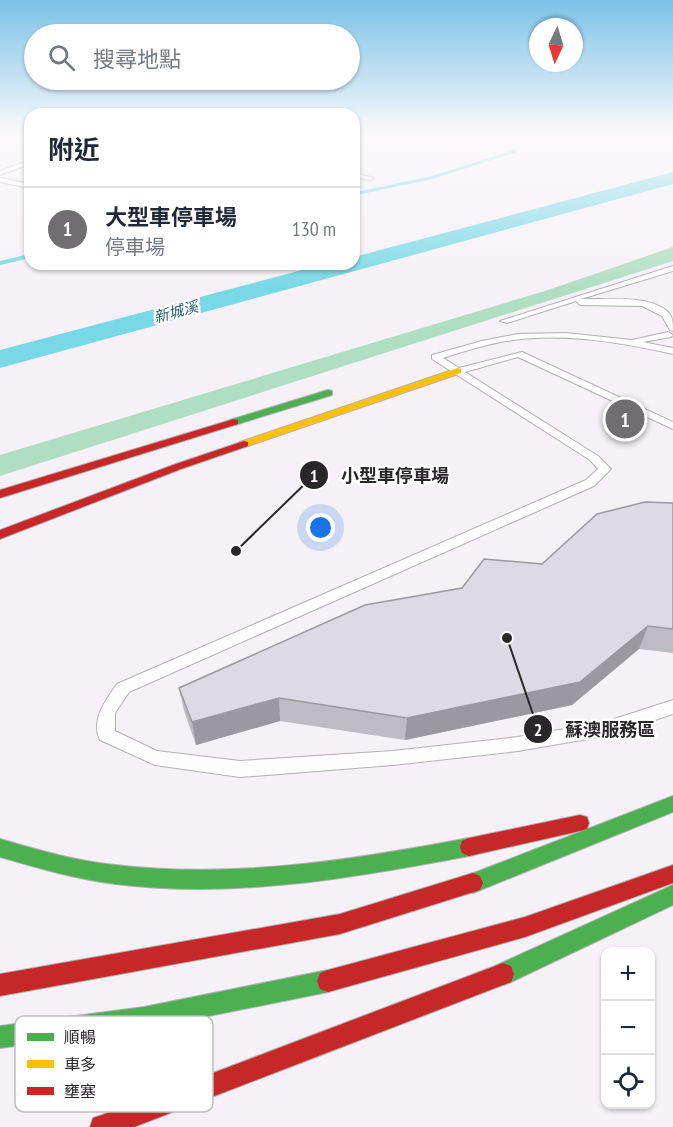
<!DOCTYPE html>
<html lang="zh-TW">
<head>
<meta charset="utf-8">
<style>
  :root { --surface:#fff; --page:#f2f2f3; --text:#1f2937; --muted:#747a83; --line:#e0e1e3; --accent:#716e71 }
  body { margin:0; font-family:"PT Sans Narrow","Noto Sans TC",sans-serif; background:var(--page); color:var(--text) }
  .controls { position:absolute; right:18px; bottom:18px; display:grid; overflow:hidden; border-radius:12px; box-shadow:0 2px 4px #0004 }
  .controls button { width:54px; height:54px; display:grid; place-items:center; padding:0; border:0; border-bottom:2px solid var(--line); background:var(--surface); color:var(--text); font:30px sans-serif }
  .compass { position:absolute; left:529px; top:18px; width:54px; height:54px; border-radius:50%; background:var(--surface); box-shadow:0 2px 4px #0004; rotate:184deg }
  .you { position:absolute; left:321px; top:528px; width:21px; height:21px; margin:-15px; border:4px solid #fff; border-radius:50%; background:#1a73e8; box-shadow:0 0 0 9px #1a73e833 }
  .badge { display:grid; place-items:center; width:39px; height:39px; border-radius:50%; background:var(--accent); color:#fff; font-size:20px; font-weight:700 }
  .pin { position:absolute; translate:-50% -50%; border:3px solid #fff; box-shadow:0 2px 6px #0006 }
  .list { margin:0; padding:0; list-style:none }
  h2 { display:flex; justify-content:space-between; align-items:center; height:78px; margin:0; padding:0 24px; font-size:26px }
  h2 small { font-size:20px; font-weight:400; color:var(--muted) }
  .list li { display:grid; grid-template-columns:39px 1fr auto; gap:18px; align-items:center; box-sizing:border-box; height:84px; padding:0 24px; border-top:2px solid var(--line) }
  .list b { display:block; font-size:22px; white-space:nowrap }
  .list p { margin:0; font-size:20px; white-space:nowrap; color:var(--muted) }
  .list em { font-size:20px; font-style:normal; color:var(--muted) }
  .icon { flex:none; width:33px; height:33px; fill:none; stroke:currentColor; stroke-width:2; stroke-linecap:round; stroke-linejoin:round }
  .map { position:relative; flex:none; width:673px; height:1127px; overflow:hidden }
  .search { position:absolute; background:var(--surface); box-shadow:0 2px 4px #0004; left:24px; top:24px; width:336px; height:66px; display:flex; align-items:center; gap:15px; box-sizing:border-box; padding:0 21px; border-radius:33px; color:var(--muted); font-size:22px }
  .panel { position:absolute; background:var(--surface); box-shadow:0 2px 4px #0004; left:24px; top:108px; width:336px; height:162px; border-radius:18px }
  .map>svg:first-child { display:block }
  .forest { fill:#b0dec2 }
  .lines { fill:none; stroke-linecap:round; stroke-linejoin:round }
  .stream-far1 { stroke:#78d8e5; stroke-width:3 }
  .stream { stroke:#78d8e5; stroke-width:4 }
  .river { fill:#78d8e5; fill-rule:evenodd }
  .lane-casing { stroke:#b3b0b3; stroke-width:2 }
  .fast-casing { stroke:#b3b0b3; stroke-width:2 }
  .slow-casing { stroke:#b3b0b3; stroke-width:2 }
  .jam-casing { stroke:#b3b0b3; stroke-width:2 }
  .lane { fill:#fefdfe; fill-rule:evenodd }
  .fast { fill:#4caf50; fill-rule:evenodd }
  .slow { fill:#ffc107; fill-rule:evenodd }
  .jam { fill:#c62828; fill-rule:evenodd }
  .wall { fill:#bfbbc3 }
  .shaded-wall { fill:#9b989f }
  .building { fill:#ded9e3; stroke:#9b989f; stroke-width:1.5 }
  .labels { text-anchor:middle; stroke-width:5; stroke-linejoin:round; paint-order:stroke }
  .far-water-label { font-size:15px; font-style:italic; fill:#275f66; stroke:#fff }
  .key { fill:#fff; stroke:#bfbebf; stroke-width:1.5 }
  .key-label { font-size:16px; fill:#2a272a }
  .leader { fill:none; stroke:#2a272a; stroke-width:2 }
  .callout-dot { fill:#2a272a; stroke:#fff; stroke-width:2 }
  .mark-label { font-size:18px; text-anchor:middle; font-weight:bold; fill:#fff }
  .callout-label { font-size:18px; text-anchor:middle; font-weight:bold; fill:#2a272a; stroke:#fff; stroke-width:5; stroke-linejoin:round; paint-order:stroke }
</style>
</head>
<body>
<div class="map">
<svg width="673" height="1127" viewBox="0 0 673 1127">
  <rect width="100%" height="100%" fill="#f6f1f6"/>
  <path class="forest" d="M673,247V261L0,476V455L548,290Z"/>
  <g class="lines">
    <path class="stream-far1" d="M354,194L430,178L515,151"/>
    <path class="stream" d="M0,263L30,256"/>
    <path class="river" d="M673,172V184L0,368V350L325,264H354V257Z"/>
    <defs>
      <g id="lane">
        <path d="M30,160V164L0,175V171Z"/>
        <path d="M354,173L374,178L371,180L354,177Z"/>
        <path d="M0,178L30,184V188L0,182Z"/>
        <path d="M673,266V271L581,299C606,300 651,294 669,313C673,317 673,325 673,331L670,330L662,316L642,306L580,305L576,301L507,323L500,321Z"/>
        <path d="M668,332L673,335L671,337L643,342L673,348V354C619,342 561,332 506,341C484,345 464,351 443,358L459,368L522,352L673,422V429L518,357L465,372L598,456L611,469L594,486L129,692L115,713V731L157,751L240,761L393,751L518,737L605,722L673,700V714L605,736L518,751L393,765L240,777L155,765L100,740C90,720 106,700 117,684L586,480L598,469L590,460L432,359V355L482,341L518,334L566,333L632,340Z"/>
      </g>
      <g id="fast">
        <path d="M328,390L332,391V395L238,424L234,425L229,422L230,420Z"/>
        <path d="M673,796V812L473,893L466,890L463,883L466,876Z"/>
        <path d="M469,838L476,841L478,847L476,853L469,856C353,878 234,899 115,884C76,879 38,868 0,857V839C38,850 76,861 115,865C234,879 353,860 469,838Z"/>
        <path d="M673,885V905L511,982L503,985L495,982L492,974L495,966Z"/>
        <path d="M328,970L336,973L339,981L336,989L328,992L144,1029L0,1048V1026L144,1007Z"/>
      </g>
      <path id="slow" d="M458,368L461,369V373L248,446H240L238,444L240,442Z"/>
      <g id="jam">
        <path d="M234,419L238,420V424L0,498V490Z"/>
        <path d="M244,441L248,442V446L181,469L0,539V530L173,465Z"/>
        <path d="M580,815L587,817L589,823L587,829L580,831L469,856L462,853L460,847L462,841L469,838Z"/>
        <path d="M673,865V883L525,937L328,992L320,989L317,981L320,973L328,970L525,917Z"/>
        <path d="M473,873L480,876L483,883L480,890L340,934L0,996V974L340,914Z"/>
        <path d="M503,963L511,966L514,974L511,982L503,985L134,1127H90L93,1118L102,1115Z"/>
      </g>
    </defs>
    <use href="#lane" class="lane-casing"/>
    <use href="#fast" class="fast-casing"/>
    <use href="#slow" class="slow-casing"/>
    <use href="#jam" class="jam-casing"/>
    <use href="#lane" class="lane"/>
    <use href="#fast" class="fast"/>
    <use href="#slow" class="slow"/>
    <use href="#jam" class="jam"/>
  </g>
  <path class="wall" d="M673,503V653L639,649L572,705L405,740L280,721L196,745L184,711L179,688L462,588L542,564Z"/>
  <g class="shaded-wall">
    <path d="M648,626L639,649L572,705L405,740L407,718Z"/>
    <path d="M279,698L280,721L196,745L192,722Z"/>
  </g>
  <path class="building" d="M645,502L673,503V629L648,626L580,682L407,718L279,698L192,722L179,688L365,605L462,588L484,559L542,564L597,514Z"/>
  <linearGradient id="sky" x2="0" y2="1"><stop stop-color="#7bc2e7"/><stop offset="0.46" stop-color="#fbf9fb"/><stop offset="1" stop-color="#fbf9fb" stop-opacity="0"/></linearGradient>
  <rect width="673" height="290" fill="url(#sky)"/>
  <g class="labels">
    <g class="far-water-label">
      <text transform="translate(176 312) rotate(-15)" y="5">新城溪</text>
    </g>
  </g>
  <rect x="15" y="1016" width="198" height="96" rx="9" class="key"/>
  <rect x="27" y="1033" width="27" height="8" fill="#4caf50"/>
  <rect x="27" y="1060" width="27" height="8" fill="#ffc107"/>
  <rect x="27" y="1087" width="27" height="8" fill="#c62828"/>
  <g class="key-label">
    <text x="64" y="1043">順暢</text>
    <text x="64" y="1070">車多</text>
    <text x="64" y="1097">壅塞</text>
  </g>
  <path class="leader" d="M236 551L314 475M507 638L538 729"/>
  <g class="callout-dot">
    <circle cx="236" cy="551" r="6"/>
    <circle cx="507" cy="638" r="6"/>
    <circle cx="314" cy="475" r="15"/>
    <circle cx="538" cy="729" r="15"/>
  </g>
  <g class="mark-label">
    <text x="314" y="482">1</text>
    <text x="538" y="736">2</text>
  </g>
  <g class="callout-label">
    <text x="395" y="482">小型車停車場</text>
    <text x="610" y="736">蘇澳服務區</text>
  </g>
</svg>
<div class="controls">
<button>+</button>
<button>−</button>
<button><svg class="icon" aria-label="locate" viewBox="0 0 24 24"><circle cx="12" cy="12" r="6"/><path d="M12 2v4M12 18v4M2 12h4M18 12h4"/></svg></button>
</div>
<svg class="compass" viewBox="-18 -18 36 36"><path d="M0-13l5 13h-10z" fill="#e53935"/><path d="M0 13l5-13h-10z" fill="#747a83"/></svg>
<div class="you"></div>
<div class="pin badge" style="left:625px;top:419px">1</div>
<div class="search"><svg class="icon" aria-label="search" viewBox="0 0 24 24"><circle cx="10" cy="10" r="6"/><path d="M15 15l6 6"/></svg>搜尋地點</div>
<section class="panel">
<h2>附近<small></small></h2>
<ul class="list">
<li><span class="badge">1</span><div><b>大型車停車場</b><p>停車場</p></div><em>130 m</em></li>
</ul>
</section>
</div>
</body>
</html>
